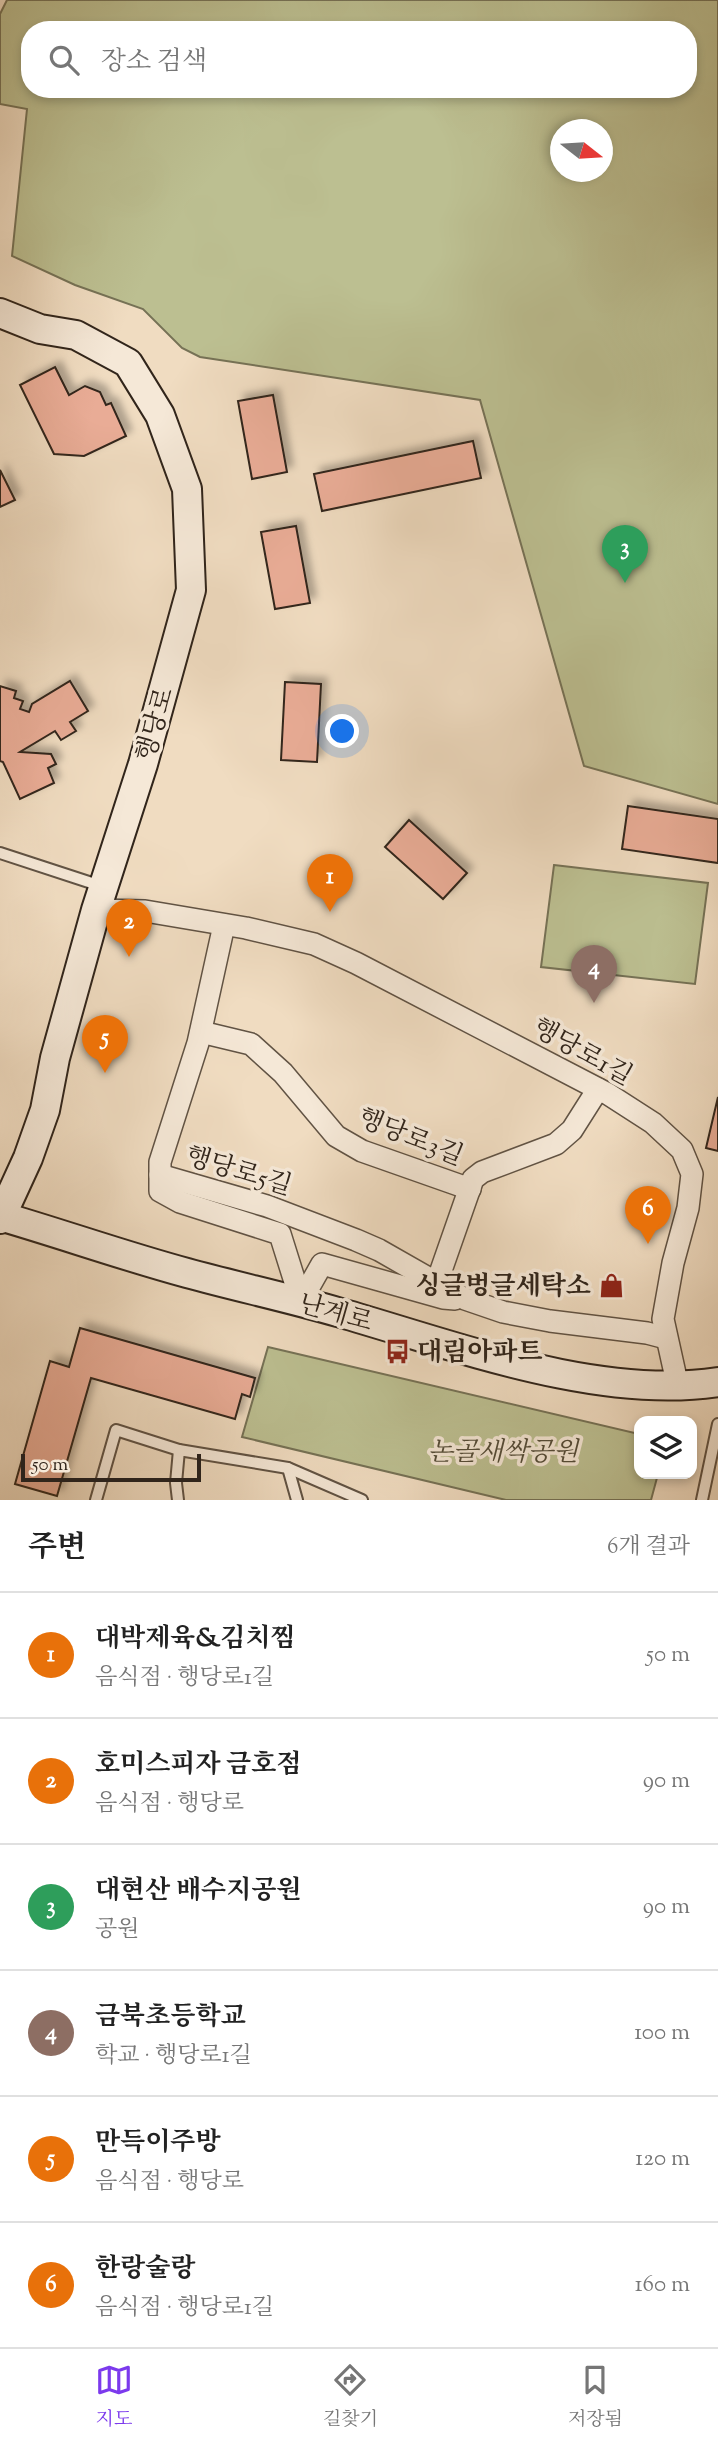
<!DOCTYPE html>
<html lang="ko">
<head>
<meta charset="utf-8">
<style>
  :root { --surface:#fff; --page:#f2f2f2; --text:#222; --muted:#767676; --line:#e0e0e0; --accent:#7c3aed }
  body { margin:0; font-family:"Sorts Mill Goudy","Noto Serif KR",serif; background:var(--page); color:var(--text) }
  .controls { position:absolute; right:21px; bottom:21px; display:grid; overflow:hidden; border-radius:14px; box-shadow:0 4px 10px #0003 }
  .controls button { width:63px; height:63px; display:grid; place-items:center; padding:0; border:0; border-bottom:2px solid var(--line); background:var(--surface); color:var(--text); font:35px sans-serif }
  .compass { position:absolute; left:550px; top:119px; width:63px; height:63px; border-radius:50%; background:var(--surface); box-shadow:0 4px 10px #0003; rotate:107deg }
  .scale { position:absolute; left:21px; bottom:18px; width:180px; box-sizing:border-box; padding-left:7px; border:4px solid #31251b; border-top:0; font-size:19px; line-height:24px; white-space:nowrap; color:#31251b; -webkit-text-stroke:5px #f5e8d7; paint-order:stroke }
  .you { position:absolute; left:343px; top:732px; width:24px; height:24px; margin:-18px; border:5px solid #fff; border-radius:50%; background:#1a73e8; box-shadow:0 0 0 10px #1a73e833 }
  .badge { display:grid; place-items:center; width:46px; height:46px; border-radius:50%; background:var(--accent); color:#fff; font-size:23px; font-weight:700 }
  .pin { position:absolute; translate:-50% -58px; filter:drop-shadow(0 2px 4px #0008) }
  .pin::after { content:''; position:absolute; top:37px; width:24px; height:21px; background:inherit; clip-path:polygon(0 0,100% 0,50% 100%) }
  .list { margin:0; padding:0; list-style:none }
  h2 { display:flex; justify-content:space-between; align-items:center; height:91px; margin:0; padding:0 28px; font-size:30px }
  h2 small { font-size:23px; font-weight:400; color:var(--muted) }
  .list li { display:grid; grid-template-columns:46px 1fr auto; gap:21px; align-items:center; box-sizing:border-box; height:126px; padding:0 28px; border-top:2px solid var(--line) }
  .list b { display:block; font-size:26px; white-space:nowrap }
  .list p { margin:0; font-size:23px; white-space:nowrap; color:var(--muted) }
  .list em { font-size:23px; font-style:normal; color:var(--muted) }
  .icon { flex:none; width:38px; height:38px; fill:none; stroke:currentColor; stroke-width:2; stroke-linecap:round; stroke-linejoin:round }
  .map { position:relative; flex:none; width:718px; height:1500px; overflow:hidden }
  .search { position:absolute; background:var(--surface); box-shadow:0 4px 10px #0003; left:21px; right:21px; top:21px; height:77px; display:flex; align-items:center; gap:18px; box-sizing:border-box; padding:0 24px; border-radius:28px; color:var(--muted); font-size:26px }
  .sheet { height:847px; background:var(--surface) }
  nav { display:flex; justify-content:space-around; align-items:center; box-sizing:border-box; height:98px; border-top:2px solid var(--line); background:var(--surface); font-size:19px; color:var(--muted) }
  nav a { display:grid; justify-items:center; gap:4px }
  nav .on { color:var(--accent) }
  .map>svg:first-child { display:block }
  .green { fill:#bcbf91; stroke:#767256; stroke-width:2; fill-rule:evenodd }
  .building { fill:#e9ac96; stroke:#31251b; stroke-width:2; filter:url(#shadow) }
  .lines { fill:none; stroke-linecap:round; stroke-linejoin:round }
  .service-casing { stroke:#615344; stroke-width:14 }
  .minor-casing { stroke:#615344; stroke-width:24 }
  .secondary-casing { stroke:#31251b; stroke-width:32 }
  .service { stroke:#f5e8d7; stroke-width:10 }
  .minor { stroke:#f5e8d7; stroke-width:21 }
  .secondary { stroke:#f5e8d7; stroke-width:28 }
  .labels { text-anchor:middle; stroke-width:7; stroke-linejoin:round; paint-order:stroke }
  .street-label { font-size:26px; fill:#31251b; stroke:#f5e8d7 }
  .poi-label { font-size:26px; font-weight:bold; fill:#31251b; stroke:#f5e8d7; text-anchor:end }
  .park-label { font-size:26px; font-style:italic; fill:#544c38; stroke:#f5e8d7 }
</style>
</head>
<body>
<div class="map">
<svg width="718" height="1500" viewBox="0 0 718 1500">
  <defs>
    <filter id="shadow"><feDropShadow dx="6" dy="-6" stdDeviation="3.5" flood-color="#0004"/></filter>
  </defs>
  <rect width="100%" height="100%" fill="#f0dcc1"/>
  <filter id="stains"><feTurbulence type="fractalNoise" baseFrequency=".00286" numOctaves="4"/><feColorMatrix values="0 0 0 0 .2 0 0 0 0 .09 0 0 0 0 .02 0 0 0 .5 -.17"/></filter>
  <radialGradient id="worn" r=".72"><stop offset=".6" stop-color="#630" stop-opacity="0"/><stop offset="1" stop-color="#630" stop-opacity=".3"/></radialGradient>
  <g class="green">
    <path d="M7,0H718V804L584,766L480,400L200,357L182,348L143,309L75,285L12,256L27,109L0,104V14ZM30,30H688V89H30ZM560,130H602V172H560Z"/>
    <path d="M554,865L708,883L695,984L541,967Z"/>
    <path d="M268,1347L639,1434V1474H658L651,1500H506L242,1437Z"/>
  </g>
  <g class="building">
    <path d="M55,367L69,395L85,386L100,392L106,405L111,403L126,436L84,456L54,454L20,385Z"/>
    <path d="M273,395L287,472L252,479L238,401Z"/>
    <path d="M473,441L481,478L322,511L314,474Z"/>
    <path d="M0,470L15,500L0,507Z"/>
    <path d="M296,526L310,603L275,609L261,532Z"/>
    <path d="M70,681L88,711L70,722L76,731L61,740L55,731L20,752L51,754L56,764L48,768L54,783L20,799L3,762L0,761V686L16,691L14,698L23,701L20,709L29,712L32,704Z"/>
    <path d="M285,682L321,684L317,762L281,760Z"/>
    <path d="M628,806L718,819V863L622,849Z"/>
    <path d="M409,820L467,873L443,899L385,847Z"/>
    <path d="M718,1097V1151L706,1148Z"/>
    <path d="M80,1328L255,1378L250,1397L242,1394L235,1419L91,1378L57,1496L15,1484L50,1361L69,1367Z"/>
  </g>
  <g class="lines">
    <defs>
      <g id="service">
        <path d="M0,853L101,886"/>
        <path d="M288,1468L297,1500"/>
        <path d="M96,1500L116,1430L179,1450"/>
        <path d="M178,1500L176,1483L179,1450L288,1468L362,1500"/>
        <path d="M702,1500L718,1424"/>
      </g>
      <g id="minor">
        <path d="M96,910L145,911L246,928L314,944L356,963L608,1094L653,1123L682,1150L692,1174L688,1208L673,1263L663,1319L678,1387"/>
        <path d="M224,925L198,1043L160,1162V1191L180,1202L280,1234L301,1301"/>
        <path d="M201,1032L251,1044L283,1073L336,1136L362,1151L470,1189"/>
        <path d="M160,1175L267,1206L356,1240L379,1250L465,1299L503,1312L550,1321L647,1333L666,1338"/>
        <path d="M437,1282L473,1179L482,1172L556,1144L572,1130L598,1089"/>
        <path d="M301,1301L322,1264L443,1298L455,1299"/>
      </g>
      <g id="secondary">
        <path d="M0,313L40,329L76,335L128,363L160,415L187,489L191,590L143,764L96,910L55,1058L45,1110L28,1158L0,1219"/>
        <path d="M0,1216C62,1234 124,1256 187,1273C238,1287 290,1298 341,1313C456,1346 598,1400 718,1382"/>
      </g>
    </defs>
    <use href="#service" class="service-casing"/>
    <use href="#minor" class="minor-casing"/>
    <use href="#secondary" class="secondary-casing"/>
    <use href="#service" class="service"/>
    <use href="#minor" class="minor"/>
    <use href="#secondary" class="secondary"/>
  </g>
  <defs>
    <symbol id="shop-bare" viewBox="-9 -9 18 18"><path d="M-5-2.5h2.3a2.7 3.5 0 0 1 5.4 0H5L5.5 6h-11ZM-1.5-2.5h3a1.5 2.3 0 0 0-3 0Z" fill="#8f2418" stroke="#f5e8d7" stroke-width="2.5" paint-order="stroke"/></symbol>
    <symbol id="bus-bare" viewBox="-9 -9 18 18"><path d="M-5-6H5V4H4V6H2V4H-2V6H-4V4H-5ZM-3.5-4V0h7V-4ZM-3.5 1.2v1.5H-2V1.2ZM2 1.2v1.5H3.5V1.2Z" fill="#8f2418" stroke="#f5e8d7" stroke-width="2.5" paint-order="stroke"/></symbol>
  </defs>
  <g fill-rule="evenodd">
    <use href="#shop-bare" x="594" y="1268" width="35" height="35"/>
    <use href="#bus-bare" x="380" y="1334" width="35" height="35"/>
  </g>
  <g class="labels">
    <g class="street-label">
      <text transform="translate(154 724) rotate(-74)" y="9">행당로</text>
      <text transform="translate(583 1051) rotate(29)" y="9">행당로1길</text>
      <text transform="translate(411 1136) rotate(22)" y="9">행당로3길</text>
      <text transform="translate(239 1170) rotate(17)" y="9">행당로5길</text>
      <text transform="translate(336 1312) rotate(16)" y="9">난계로</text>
    </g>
    <g class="poi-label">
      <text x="591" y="1294">싱글벙글세탁소</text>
      <text x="417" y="1360" text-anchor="start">대림아파트</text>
    </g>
    <g class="park-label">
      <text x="503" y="1460">논골새싹공원</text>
    </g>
  </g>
  <rect width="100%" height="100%" filter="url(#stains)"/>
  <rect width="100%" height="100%" fill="url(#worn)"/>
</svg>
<div class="controls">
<button><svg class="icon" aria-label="layers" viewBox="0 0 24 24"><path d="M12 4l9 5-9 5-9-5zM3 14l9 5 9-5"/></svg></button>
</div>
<svg class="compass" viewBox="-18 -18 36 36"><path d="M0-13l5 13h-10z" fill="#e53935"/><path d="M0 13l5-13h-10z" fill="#767676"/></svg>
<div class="scale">50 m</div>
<div class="you"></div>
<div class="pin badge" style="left:330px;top:912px;background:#e8710a">1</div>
<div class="pin badge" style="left:129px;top:957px;background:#e8710a">2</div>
<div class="pin badge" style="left:625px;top:583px;background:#2e9e5b">3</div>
<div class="pin badge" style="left:594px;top:1003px;background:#8d6e63">4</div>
<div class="pin badge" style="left:105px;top:1073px;background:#e8710a">5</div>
<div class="pin badge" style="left:648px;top:1244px;background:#e8710a">6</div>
<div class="search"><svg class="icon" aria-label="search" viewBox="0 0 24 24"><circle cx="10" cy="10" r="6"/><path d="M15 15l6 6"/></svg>장소 검색</div>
</div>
<section class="sheet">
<h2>주변<small>6개 결과</small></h2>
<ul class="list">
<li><span class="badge" style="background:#e8710a">1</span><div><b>대박제육&amp;김치찜</b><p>음식점 · 행당로1길</p></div><em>50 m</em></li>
<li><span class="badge" style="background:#e8710a">2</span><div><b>호미스피자 금호점</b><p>음식점 · 행당로</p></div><em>90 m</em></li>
<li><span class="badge" style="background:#2e9e5b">3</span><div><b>대현산 배수지공원</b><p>공원</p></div><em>90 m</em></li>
<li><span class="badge" style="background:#8d6e63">4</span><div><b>금북초등학교</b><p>학교 · 행당로1길</p></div><em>100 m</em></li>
<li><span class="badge" style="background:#e8710a">5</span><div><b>만득이주방</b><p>음식점 · 행당로</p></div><em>120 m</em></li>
<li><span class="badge" style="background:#e8710a">6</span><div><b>한랑술랑</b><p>음식점 · 행당로1길</p></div><em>160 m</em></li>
</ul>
</section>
<nav>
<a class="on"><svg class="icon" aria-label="map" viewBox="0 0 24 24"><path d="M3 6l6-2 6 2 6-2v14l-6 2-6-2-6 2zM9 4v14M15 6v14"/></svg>지도</a>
<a><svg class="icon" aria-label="directions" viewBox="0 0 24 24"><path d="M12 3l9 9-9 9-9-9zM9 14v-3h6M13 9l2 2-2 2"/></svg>길찾기</a>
<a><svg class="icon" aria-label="saved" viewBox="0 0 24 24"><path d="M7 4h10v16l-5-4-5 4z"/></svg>저장됨</a>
</nav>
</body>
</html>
